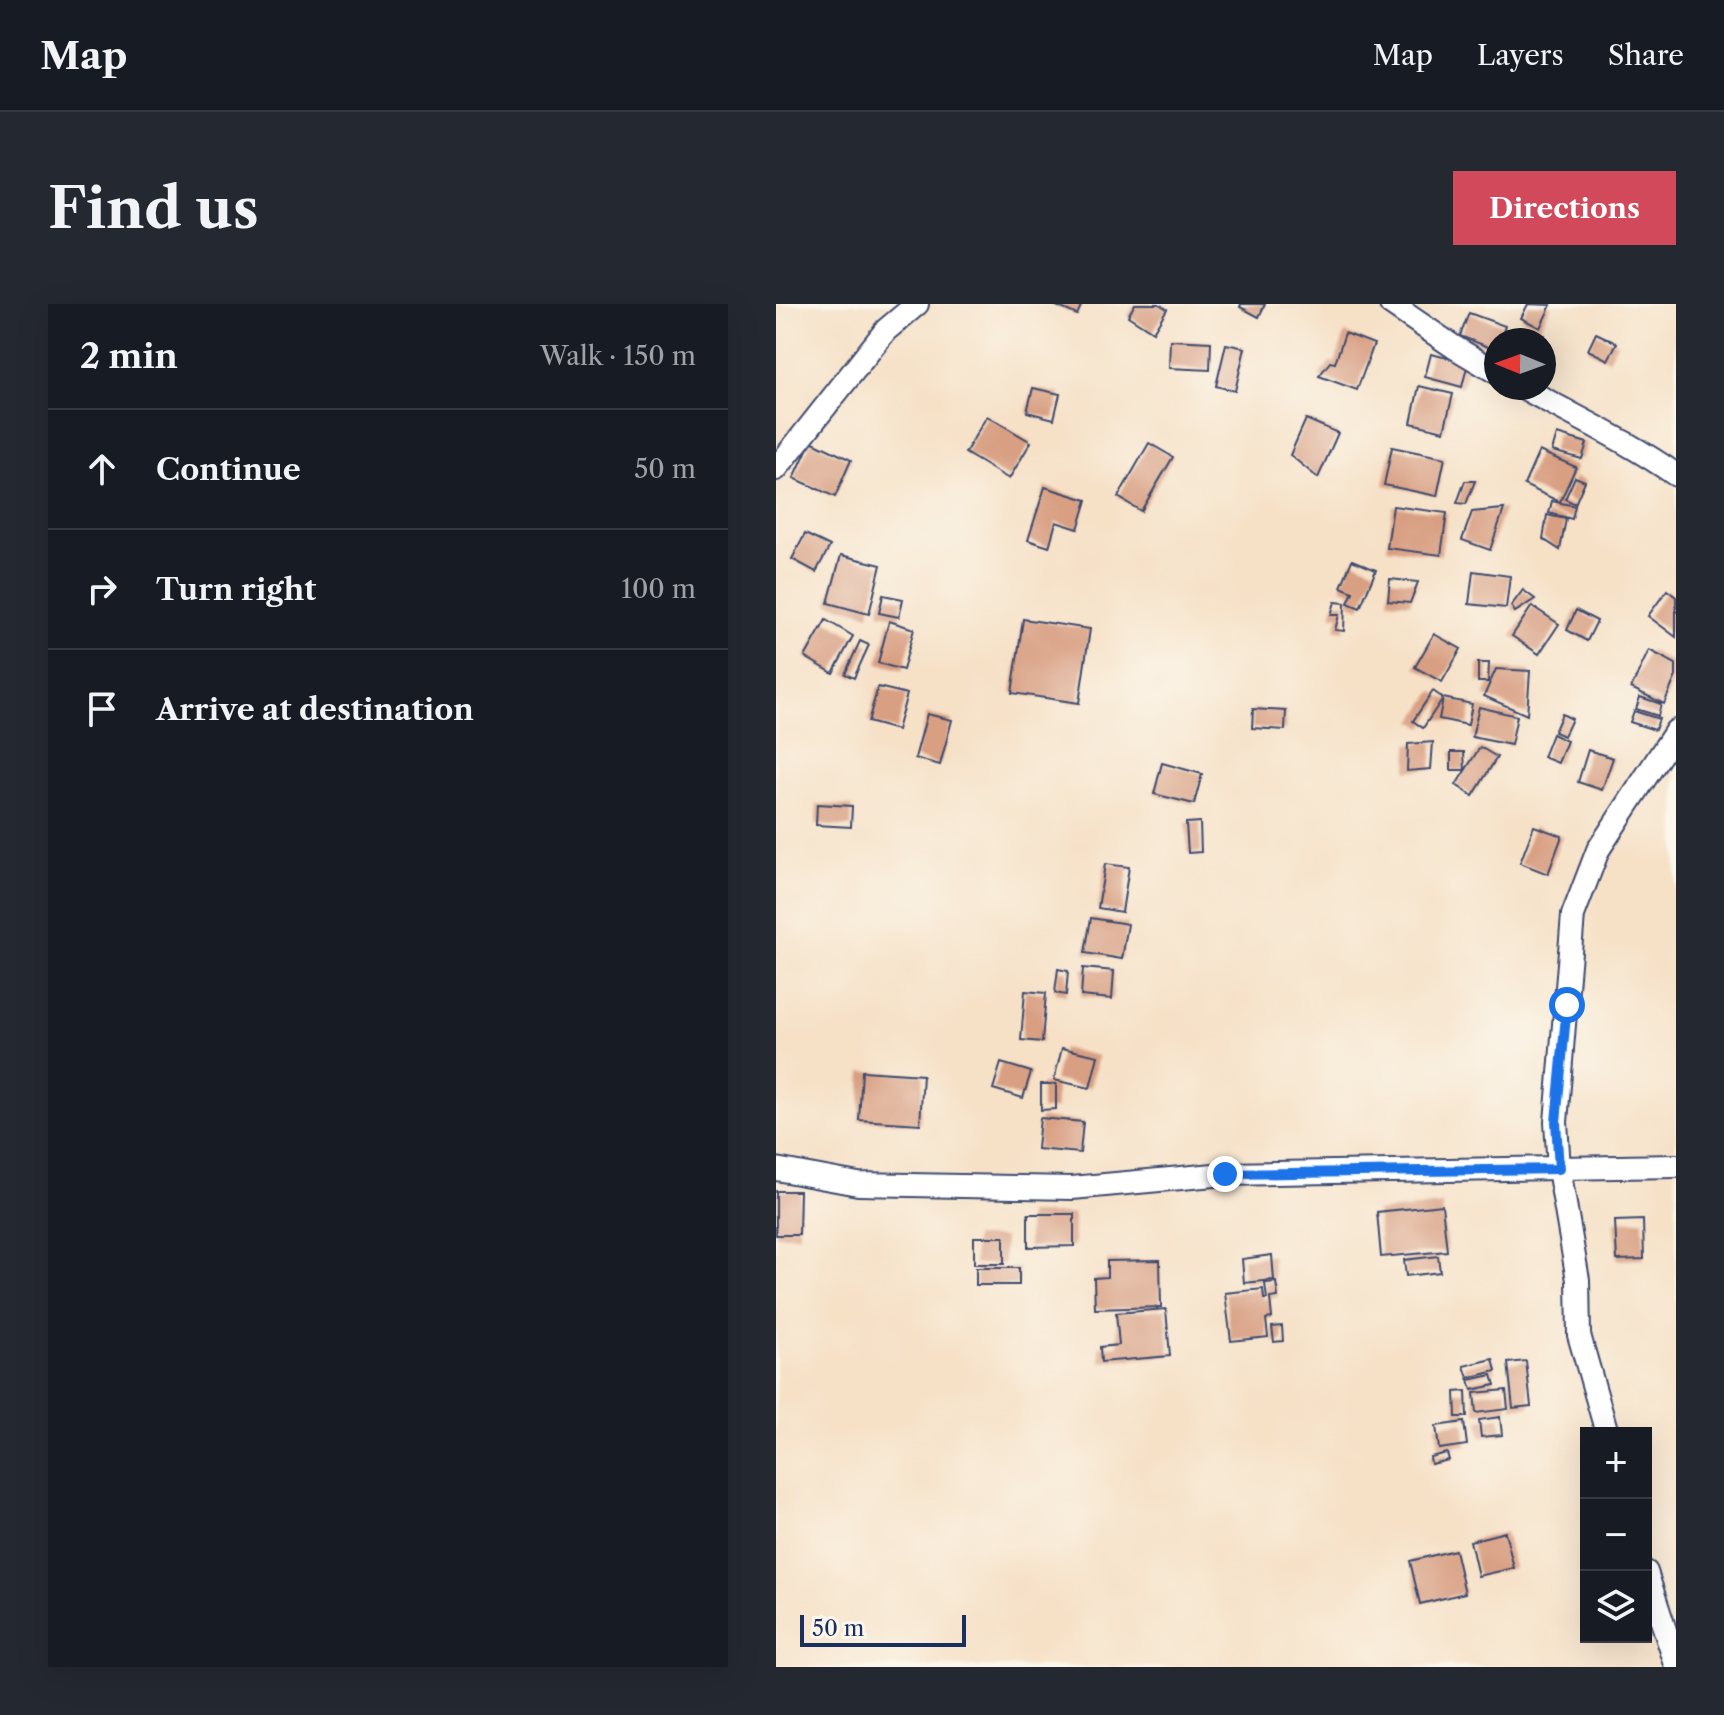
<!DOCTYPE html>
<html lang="en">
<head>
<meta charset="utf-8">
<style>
  :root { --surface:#171b24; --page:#242831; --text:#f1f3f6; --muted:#9ea1a6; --line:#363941; --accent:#d1495b }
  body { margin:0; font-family:"Libre Caslon Text",serif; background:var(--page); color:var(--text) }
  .controls { position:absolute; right:24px; bottom:24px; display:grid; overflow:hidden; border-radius:0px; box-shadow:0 8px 32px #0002 }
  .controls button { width:72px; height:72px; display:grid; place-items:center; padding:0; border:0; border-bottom:2px solid var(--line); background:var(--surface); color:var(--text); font:40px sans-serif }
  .compass { position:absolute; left:708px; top:24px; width:72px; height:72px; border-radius:50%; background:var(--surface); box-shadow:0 8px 32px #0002; rotate:271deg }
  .scale { position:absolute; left:24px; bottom:20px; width:166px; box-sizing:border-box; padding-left:8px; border:4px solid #1b2f5e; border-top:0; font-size:22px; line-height:28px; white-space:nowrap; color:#1b2f5e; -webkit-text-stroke:6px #fbf7ec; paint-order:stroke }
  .stop { position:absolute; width:24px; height:24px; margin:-18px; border:6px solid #1a73e8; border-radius:50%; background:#fff }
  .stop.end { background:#1a73e8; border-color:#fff; box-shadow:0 2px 8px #0008 }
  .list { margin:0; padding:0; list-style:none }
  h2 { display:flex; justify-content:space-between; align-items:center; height:104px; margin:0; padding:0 32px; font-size:34px }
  h2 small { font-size:26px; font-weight:400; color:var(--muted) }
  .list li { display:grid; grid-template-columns:52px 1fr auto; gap:24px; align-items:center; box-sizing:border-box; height:120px; padding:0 32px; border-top:2px solid var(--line) }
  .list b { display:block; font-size:30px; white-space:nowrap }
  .list em { font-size:26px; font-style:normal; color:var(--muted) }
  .icon { flex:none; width:44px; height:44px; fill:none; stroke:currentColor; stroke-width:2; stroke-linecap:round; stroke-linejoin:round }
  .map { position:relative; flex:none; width:900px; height:1363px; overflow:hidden; border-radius:0px }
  header { display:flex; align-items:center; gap:48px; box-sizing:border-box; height:112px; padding:0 40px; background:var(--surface); border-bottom:2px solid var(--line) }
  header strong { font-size:38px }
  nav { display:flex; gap:44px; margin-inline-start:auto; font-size:28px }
  .intro { display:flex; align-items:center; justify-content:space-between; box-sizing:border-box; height:192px; padding:0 48px }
  h1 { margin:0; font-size:56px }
  .button { padding:20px 36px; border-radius:0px; background:var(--accent); color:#fff; font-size:28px; font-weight:700 }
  main { display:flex; gap:48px; padding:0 48px }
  aside { flex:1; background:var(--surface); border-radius:0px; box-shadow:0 8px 32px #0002 }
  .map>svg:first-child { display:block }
  .building { fill:#d89f82 }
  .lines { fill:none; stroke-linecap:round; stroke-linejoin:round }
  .street-casing { stroke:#3c4a6e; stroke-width:26 }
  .street { stroke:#fff; stroke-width:22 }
  .route { stroke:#1a73e8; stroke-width:10 }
</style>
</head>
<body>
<header>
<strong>Map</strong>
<nav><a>Map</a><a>Layers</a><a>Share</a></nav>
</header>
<div class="intro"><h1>Find us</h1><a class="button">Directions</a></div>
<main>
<aside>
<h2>2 min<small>Walk · 150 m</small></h2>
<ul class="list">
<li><svg class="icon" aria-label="ahead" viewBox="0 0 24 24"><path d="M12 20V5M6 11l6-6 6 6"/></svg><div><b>Continue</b></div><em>50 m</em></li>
<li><svg class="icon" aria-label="right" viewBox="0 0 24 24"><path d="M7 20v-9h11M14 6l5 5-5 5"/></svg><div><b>Turn right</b></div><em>100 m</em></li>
<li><svg class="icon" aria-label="arrive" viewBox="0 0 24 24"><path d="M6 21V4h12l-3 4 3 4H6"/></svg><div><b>Arrive at destination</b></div></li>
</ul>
</aside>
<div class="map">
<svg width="900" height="1363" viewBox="0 0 900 1363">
  <rect width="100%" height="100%" fill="#fbf7ec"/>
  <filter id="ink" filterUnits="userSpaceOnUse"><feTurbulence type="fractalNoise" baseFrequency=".0125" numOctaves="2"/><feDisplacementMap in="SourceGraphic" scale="16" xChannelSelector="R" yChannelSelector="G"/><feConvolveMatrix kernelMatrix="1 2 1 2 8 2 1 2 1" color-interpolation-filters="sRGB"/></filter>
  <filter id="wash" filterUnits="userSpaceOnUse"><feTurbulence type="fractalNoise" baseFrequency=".006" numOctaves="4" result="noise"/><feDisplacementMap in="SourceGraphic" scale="32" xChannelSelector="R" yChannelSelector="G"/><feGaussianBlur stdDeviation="1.8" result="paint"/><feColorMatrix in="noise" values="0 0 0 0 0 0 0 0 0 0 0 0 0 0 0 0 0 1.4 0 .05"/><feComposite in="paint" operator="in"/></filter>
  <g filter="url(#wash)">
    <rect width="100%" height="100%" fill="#f6e1c7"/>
    <g id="blocks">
      <g class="building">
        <path d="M276,0H306L301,11Z"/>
        <path d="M359,0H383L391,5L377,28L352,12Z"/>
        <path d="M465,0H489L483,13L464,3Z"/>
        <path d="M752,0L775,1L764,24L745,14Z"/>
        <path d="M693,9L729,22L724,36H720V46L684,32Z"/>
        <path d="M736,25L768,31L767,36H734Z"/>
        <path d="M569,29L598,40L581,86L543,72L554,58L559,59Z"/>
        <path d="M820,29L841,39L832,56L812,46Z"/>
        <path d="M394,36L435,38L434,66L393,64Z"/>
        <path d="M450,40L469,44L459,87L440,82Z"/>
        <path d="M655,50L692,59L686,83L649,73Z"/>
        <path d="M643,82L677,90L668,127L635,119Z"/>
        <path d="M257,84L284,90L278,115L251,108Z"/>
        <path d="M211,112L255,138L233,175L189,149Z"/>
        <path d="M530,115L562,129L542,174L514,151Z"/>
        <path d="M781,130L811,139L806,155L776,147Z"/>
        <path d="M35,137L75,156L59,193L18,174Z"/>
        <path d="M373,139L397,153L365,207L342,193Z"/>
        <path d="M616,143L669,154L661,192L608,181Z"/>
        <path d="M763,147L800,163L784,198L748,181Z"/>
        <path d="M799,173L809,177L799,200L789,195Z"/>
        <path d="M689,177H699L690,200L681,199Z"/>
        <path d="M269,183L311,196L302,225L280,218L273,243L252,236Z"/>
        <path d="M776,197L799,202L796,215L773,209Z"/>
        <path d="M617,202L671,209L665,251L611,244Z"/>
        <path d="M728,205L714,246L686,236L696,208Z"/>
        <path d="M771,211L790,215L784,246L767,235Z"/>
        <path d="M29,230L54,242L40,268L16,255Z"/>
        <path d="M65,251L105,261L93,310L52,299Z"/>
        <path d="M576,256L600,266L584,304L572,299L577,288L565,283Z"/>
        <path d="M697,267L734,272L730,304L693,300Z"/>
        <path d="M614,275L642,278L634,299L612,297Z"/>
        <path d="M747,286L759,295L739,308L735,302Z"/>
        <path d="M891,286L900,293V333L872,312Z"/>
        <path d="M107,291L127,295L123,313L103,309Z"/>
        <path d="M559,298L569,299L568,327L559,326L563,311H555Z"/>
        <path d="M756,302L783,320L763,350L736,332Z"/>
        <path d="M800,306L821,317L811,337L791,326Z"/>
        <path d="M247,315L314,325L303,399L236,389Z"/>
        <path d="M50,316L77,332L57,369L29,353Z"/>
        <path d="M113,317L138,325L127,366L102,359Z"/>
        <path d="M658,330L685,345L666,378L639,363Z"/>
        <path d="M84,337L93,341L78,374L69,370Z"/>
        <path d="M873,346L900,360V372L888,400L855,384Z"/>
        <path d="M702,359H713L712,378H702Z"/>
        <path d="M720,365L754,367L751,411L708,392Z"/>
        <path d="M102,383L131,390L121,426L92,418Z"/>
        <path d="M657,387L667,394L647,424L637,417Z"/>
        <path d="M864,393L885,400L882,412L860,405Z"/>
        <path d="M667,394L696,400L692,421L663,415Z"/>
        <path d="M703,403L741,412L735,441L696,433Z"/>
        <path d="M477,405L510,407L509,426L476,424Z"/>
        <path d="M858,407L883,415L879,426L854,418Z"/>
        <path d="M151,410L176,416L164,461L139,454Z"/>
        <path d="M786,410L796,415L788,432L778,428Z"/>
        <path d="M776,430L791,437L782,459L767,453Z"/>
        <path d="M657,438L655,465L631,467L632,440Z"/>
        <path d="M704,443L721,453L697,492L680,481Z"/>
        <path d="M812,446L837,454L826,486L802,478Z"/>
        <path d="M675,448H688L689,466H675Z"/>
        <path d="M386,459L426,470L418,500L378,490Z"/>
        <path d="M41,500L76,502L75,523L40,521Z"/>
        <path d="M424,518L425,548L412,549L410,519Z"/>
        <path d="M758,522L786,532L772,570L744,559Z"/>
        <path d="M329,560L353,563L346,608L322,604Z"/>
        <path d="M315,614L352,620L346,655L309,649Z"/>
        <path d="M307,664L338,667L336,695L305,692Z"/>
        <path d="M282,665L292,667L290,691L279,689Z"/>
        <path d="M249,687L270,689L266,738L245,736Z"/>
        <path d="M286,744L322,752L314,784L278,776Z"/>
        <path d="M225,759L255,768L247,794L217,785Z"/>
        <path d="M86,767L147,771L144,820L83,816Z"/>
        <path d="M265,780H280V805L265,806Z"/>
        <path d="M264,814L307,818L304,849L261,845Z"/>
        <path d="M0,887H24L23,931H0Z"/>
        <path d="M666,901L671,947L605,953L601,908Z"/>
        <path d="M252,910H298V942L252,943Z"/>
        <path d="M867,916L868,955L841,956L839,917Z"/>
        <rect x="198" y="933" width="30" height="27"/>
        <path d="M496,951L498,976L468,979L466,955Z"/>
        <path d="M662,952L664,968L630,972L628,956Z"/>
        <path d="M384,956L385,1003L319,1005L318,974L331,973V957Z"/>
        <rect x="200" y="964" width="43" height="17"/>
        <path d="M500,978L502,993L494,994L496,1014L490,1015L492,1033L455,1037L449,989L487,985L488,995H491L489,979Z"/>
        <path d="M390,1005L394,1052L325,1058L324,1043L343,1041L340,1009Z"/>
        <path d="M506,1022L507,1037L498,1038L496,1023Z"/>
        <path d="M717,1055L720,1067L692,1074L688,1062Z"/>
        <path d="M750,1057L755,1102L737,1104L732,1059Z"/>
        <path d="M716,1071L719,1081L696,1086L693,1076Z"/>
        <path d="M730,1086L732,1105L700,1109L698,1089Z"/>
        <path d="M690,1087L691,1113H680L679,1088Z"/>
        <path d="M724,1113L726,1131L705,1133L703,1116Z"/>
        <path d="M688,1118L691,1141L663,1145L660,1122Z"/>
        <path d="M671,1149L673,1156L655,1160L654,1153Z"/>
        <path d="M729,1228L738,1264L702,1272L694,1237Z"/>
        <path d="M679,1246L689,1289L644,1300L634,1257Z"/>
      </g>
    </g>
  </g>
  <g filter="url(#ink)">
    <use href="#blocks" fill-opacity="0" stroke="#3c4a6e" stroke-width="2"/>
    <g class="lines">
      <defs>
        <g id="street">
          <path d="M615,0L678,43L720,68"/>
          <path d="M748,84C799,113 852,137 900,171"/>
          <path d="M0,165L110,26L141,0"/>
          <path d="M0,865L82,880L296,884L449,870L900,862"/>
          <path d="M831,1129L803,1031L802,976L783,865L780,818L797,611L822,546L900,427"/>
          <path d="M870,1268L900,1360"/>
        </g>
      </defs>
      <use href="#street" class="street-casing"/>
      <use href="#street" class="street"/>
    </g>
  </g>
  <g class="lines" filter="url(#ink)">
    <path class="route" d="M449,870L783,865L780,818L791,701"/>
  </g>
</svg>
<div class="controls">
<button>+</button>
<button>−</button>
<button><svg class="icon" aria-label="layers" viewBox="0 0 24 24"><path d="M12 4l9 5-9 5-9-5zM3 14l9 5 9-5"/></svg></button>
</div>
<svg class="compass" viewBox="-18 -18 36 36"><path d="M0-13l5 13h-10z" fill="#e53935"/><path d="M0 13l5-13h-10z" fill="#9ea1a6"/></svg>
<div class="scale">50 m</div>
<div class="stop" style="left:791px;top:701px"></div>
<div class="stop end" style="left:449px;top:870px"></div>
</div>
</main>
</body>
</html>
